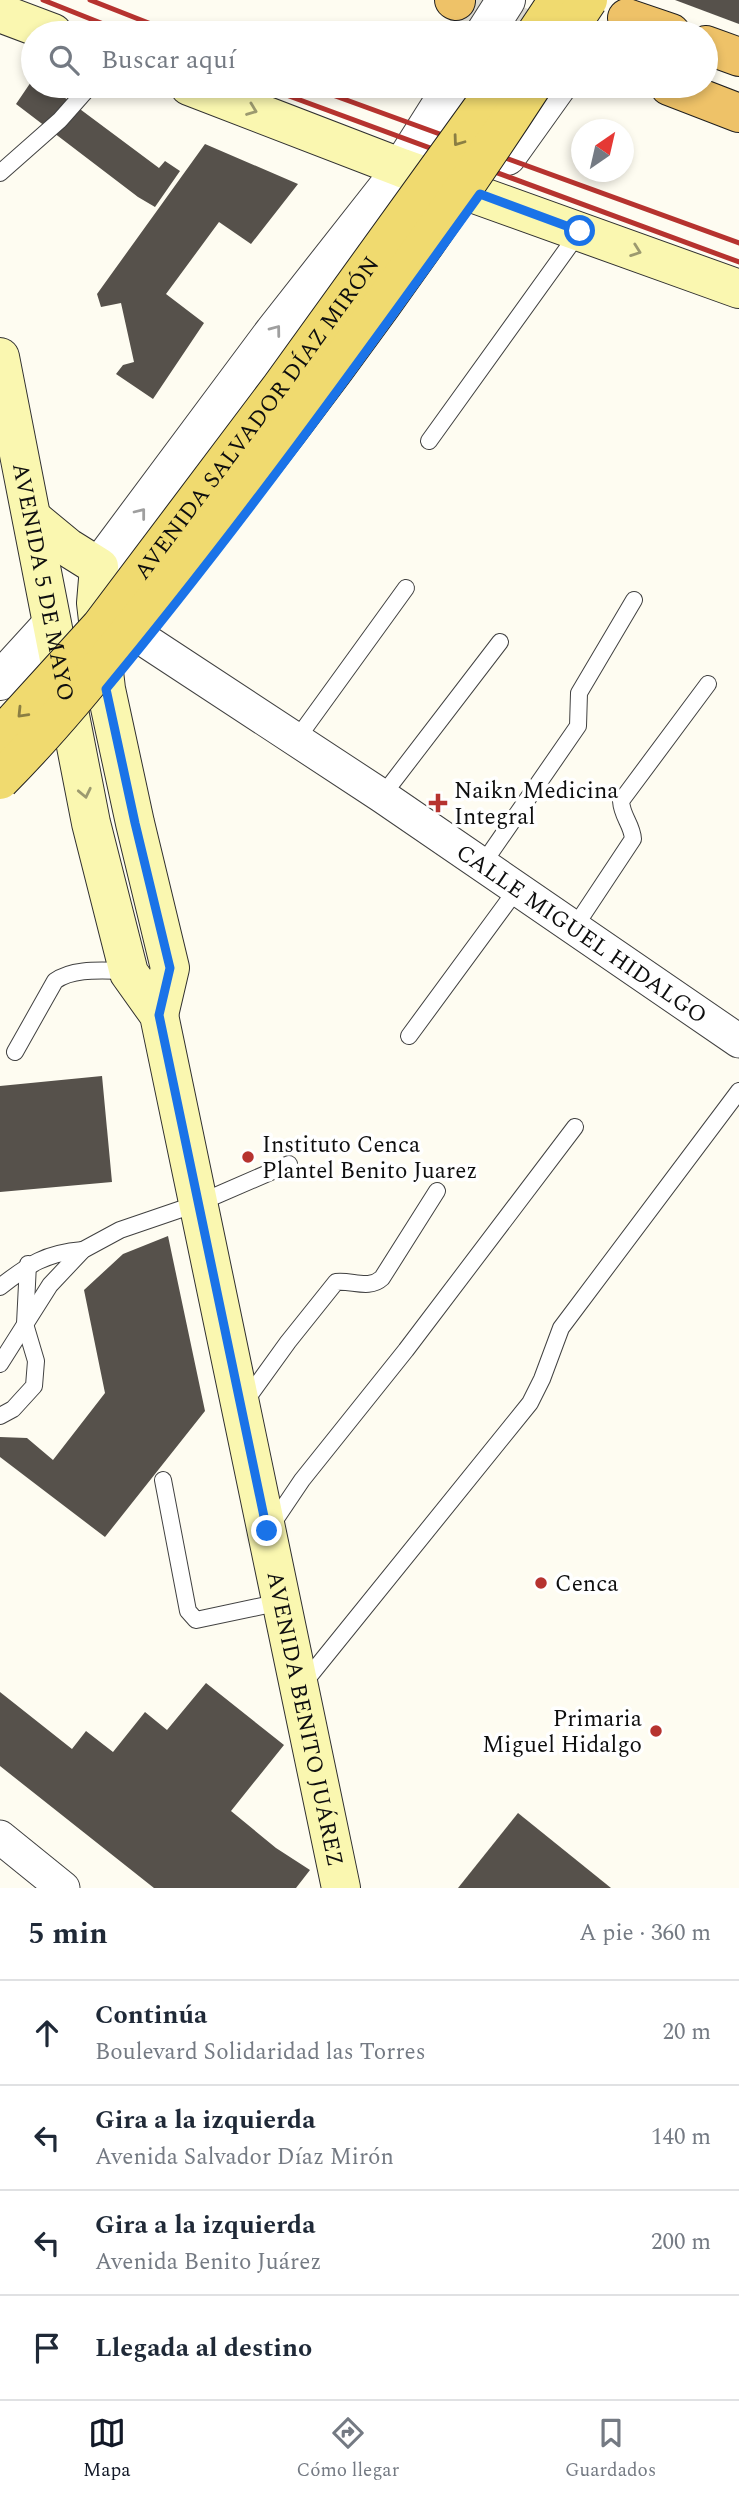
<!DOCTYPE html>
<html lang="es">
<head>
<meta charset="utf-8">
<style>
  :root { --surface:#fff; --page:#f2f2f3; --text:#1f2937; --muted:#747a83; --line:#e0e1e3; --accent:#111827 }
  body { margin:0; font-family:Spectral,serif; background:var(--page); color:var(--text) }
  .compass { position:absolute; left:571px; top:119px; width:63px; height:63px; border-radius:50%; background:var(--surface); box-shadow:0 4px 10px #0003; rotate:34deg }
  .stop { position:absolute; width:21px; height:21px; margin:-16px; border:5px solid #1a73e8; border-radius:50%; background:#fff }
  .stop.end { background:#1a73e8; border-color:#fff; box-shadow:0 2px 7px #0008 }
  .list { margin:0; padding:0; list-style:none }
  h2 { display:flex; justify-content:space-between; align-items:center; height:91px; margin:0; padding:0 28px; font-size:30px }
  h2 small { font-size:23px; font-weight:400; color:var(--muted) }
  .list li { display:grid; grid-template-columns:46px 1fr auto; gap:21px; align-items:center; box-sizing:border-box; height:105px; padding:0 28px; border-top:2px solid var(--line) }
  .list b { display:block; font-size:26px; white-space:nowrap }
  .list p { margin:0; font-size:23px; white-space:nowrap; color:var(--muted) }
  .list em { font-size:23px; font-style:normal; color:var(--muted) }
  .icon { flex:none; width:38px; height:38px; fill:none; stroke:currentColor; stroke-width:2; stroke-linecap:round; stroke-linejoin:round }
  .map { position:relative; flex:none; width:739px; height:1888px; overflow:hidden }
  .search { position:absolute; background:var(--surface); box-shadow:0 4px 10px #0003; left:21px; right:21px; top:21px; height:77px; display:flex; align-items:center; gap:18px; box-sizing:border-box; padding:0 24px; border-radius:38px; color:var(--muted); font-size:26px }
  .sheet { height:511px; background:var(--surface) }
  nav { display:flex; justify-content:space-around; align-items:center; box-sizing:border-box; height:98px; border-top:2px solid var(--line); background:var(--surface); font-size:19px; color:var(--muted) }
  nav a { display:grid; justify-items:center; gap:4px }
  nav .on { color:var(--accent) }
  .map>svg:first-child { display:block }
  .building { fill:#56514b }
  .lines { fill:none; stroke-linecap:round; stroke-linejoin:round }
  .trunk-tunnel { stroke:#dad8cf; stroke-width:38; stroke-dasharray:38 19; stroke-linecap:butt }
  .service-casing { stroke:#414141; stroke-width:18 }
  .minor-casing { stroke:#414141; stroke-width:35 }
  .tertiary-casing { stroke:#414141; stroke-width:40 }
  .secondary-casing { stroke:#303030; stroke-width:40 }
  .trunk-casing { stroke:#1f1f1f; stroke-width:40 }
  .service { stroke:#fff; stroke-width:16 }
  .minor { stroke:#fff; stroke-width:33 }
  .tertiary { stroke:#fff; stroke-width:38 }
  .secondary { stroke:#faf7b0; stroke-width:38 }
  .trunk { stroke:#eec268; stroke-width:38 }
  .rail { stroke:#b6332f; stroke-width:5 }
  .primary-bridge-casing { stroke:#1f1f1f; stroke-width:40; stroke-linecap:butt }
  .primary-bridge { stroke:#f0da6f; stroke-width:38 }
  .oneway { stroke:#9c9a6f }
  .oneway2 { stroke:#8a7e43 }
  .oneway3 { stroke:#9f9f9f }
  .route { stroke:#1a73e8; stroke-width:9 }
  .poi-dot { fill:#b6332f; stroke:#fff; stroke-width:2.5 }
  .labels { text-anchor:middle; stroke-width:7; stroke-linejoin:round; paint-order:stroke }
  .street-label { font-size:23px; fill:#0e0e0e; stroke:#fff }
  .poi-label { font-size:23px; fill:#0e0e0e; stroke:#fff; text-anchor:start }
</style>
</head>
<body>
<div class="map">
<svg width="739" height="1888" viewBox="0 0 739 1888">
  <rect width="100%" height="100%" fill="#fefcf1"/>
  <g class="building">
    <path d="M676,0H739V24L675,0Z"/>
    <path d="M33,79V86H49L159,168L165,161L180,171L155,207L138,197L16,104Z"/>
    <path d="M205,144L298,184L251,244L219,222L166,294L204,323L153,399L116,374L123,365L134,362L121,303L101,307L97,294Z"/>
    <path d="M102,1076L112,1182L0,1192V1086Z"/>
    <path d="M168,1236L205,1411L105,1537L0,1457V1437L27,1438L53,1460L105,1393L84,1290L123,1254Z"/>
    <path d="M206,1683L284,1745L231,1811L276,1848L310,1870L296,1888H154L0,1766V1692L72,1749L86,1731L113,1752L145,1712L167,1730Z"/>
    <path d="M518,1813L611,1888H458Z"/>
  </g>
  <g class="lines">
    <path class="trunk-tunnel" d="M456,1L537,33"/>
    <defs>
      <g id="service">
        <path d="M0,173L60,120L90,86"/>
        <path d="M429,441L580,231"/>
        <path d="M296,740L406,588"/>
        <path d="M382,796L500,642"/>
        <path d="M482,865L578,726L579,693L634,600"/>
        <path d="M574,928L633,839C632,824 622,817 621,801L708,684"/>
        <path d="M409,1036L517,889"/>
        <path d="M15,1052L55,981C74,967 105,971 129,971"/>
        <path d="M0,1287C29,1264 46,1253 83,1250"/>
        <path d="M0,1364L50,1285L83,1250L120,1230L199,1203L289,1164"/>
        <path d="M244,1403L288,1342L336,1282C352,1280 369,1290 382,1278L437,1191"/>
        <path d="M0,1416L13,1409L34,1386L36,1361L25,1324L28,1264"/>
        <path d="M163,1480L188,1611L196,1620L281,1602"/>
        <path d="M271,1526L302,1480L406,1350L575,1127"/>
        <path d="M303,1684L530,1403L542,1379L561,1328L739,1091"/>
      </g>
      <g id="minor">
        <path id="s1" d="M146,641L382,796L739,1041"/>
        <path d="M0,1837L63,1888"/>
      </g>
      <g id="tertiary">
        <path d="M485,33L506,0"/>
        <path d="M507,156L557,86"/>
        <path d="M99,567L274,332L395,178L453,86"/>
        <path d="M0,681L51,625"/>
      </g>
      <g id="secondary">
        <path d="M0,13L53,33"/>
        <path d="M189,86L402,168L739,289"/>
        <path id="s2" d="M0,357L91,823L129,973L159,1015L341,1888"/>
        <path d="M32,518L67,547L99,567L96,603L106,689L135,823L170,968L159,1015"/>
      </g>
      <g id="trunk">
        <path d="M454,0L456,1"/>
        <path d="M627,18L671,33"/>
        <path d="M706,45L739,57"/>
        <path d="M669,86L739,113"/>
      </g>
    </defs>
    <use href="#service" class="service-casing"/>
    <use href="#minor" class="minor-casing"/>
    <use href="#tertiary" class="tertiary-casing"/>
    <use href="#secondary" class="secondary-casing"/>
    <use href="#trunk" class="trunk-casing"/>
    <use href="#service" class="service"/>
    <use href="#minor" class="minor"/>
    <use href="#tertiary" class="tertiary"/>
    <use href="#secondary" class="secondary"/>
    <use href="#trunk" class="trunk"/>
    <g class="rail">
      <path d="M43,0L126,33"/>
      <path d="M90,0L174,33"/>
      <path d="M262,86L739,262"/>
      <path d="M308,86L739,243"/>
    </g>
    <defs>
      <g id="primary-bridge">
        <path d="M536,33L558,0"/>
        <path d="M566,33L588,0"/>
        <path id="s3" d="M0,737L101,626L281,387L498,86"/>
        <path d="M0,780C65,715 121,641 179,570C304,415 424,252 532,86"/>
      </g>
    </defs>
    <use href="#primary-bridge" class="primary-bridge-casing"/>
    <use href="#primary-bridge" class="primary-bridge"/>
  </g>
  <defs><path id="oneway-chevron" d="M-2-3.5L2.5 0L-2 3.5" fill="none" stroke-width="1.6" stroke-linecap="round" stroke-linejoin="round" transform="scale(1.75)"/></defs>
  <g class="oneway">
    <use href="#oneway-chevron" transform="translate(252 110) rotate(21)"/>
    <use href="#oneway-chevron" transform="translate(636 251) rotate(20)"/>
    <use href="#oneway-chevron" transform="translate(85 793) rotate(78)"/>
  </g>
  <g class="oneway2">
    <use href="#oneway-chevron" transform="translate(458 141) rotate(126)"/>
    <use href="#oneway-chevron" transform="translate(22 713) rotate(134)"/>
  </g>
  <g class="oneway3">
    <use href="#oneway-chevron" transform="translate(276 330) rotate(-53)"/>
    <use href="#oneway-chevron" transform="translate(141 513) rotate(-52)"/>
  </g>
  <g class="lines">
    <path class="route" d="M267,1531L159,1015L170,968L135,823L106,689C238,530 359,362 480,194L580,231"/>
  </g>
  <g class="poi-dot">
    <path d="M434.5 792.5h7v7h7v7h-7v7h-7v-7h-7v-7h7z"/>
    <circle cx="248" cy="1157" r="7"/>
    <circle cx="541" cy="1583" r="7"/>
    <circle cx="656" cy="1731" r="7"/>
  </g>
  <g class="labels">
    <g class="street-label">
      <text dy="8" stroke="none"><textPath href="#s3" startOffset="410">AVENIDA SALVADOR DÍAZ MIRÓN</textPath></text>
      <text dy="8" stroke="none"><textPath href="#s2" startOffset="229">AVENIDA 5 DE MAYO</textPath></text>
      <text dy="8" stroke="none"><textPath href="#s1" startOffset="525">CALLE MIGUEL HIDALGO</textPath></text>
      <text dy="8" stroke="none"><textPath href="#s2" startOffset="1400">AVENIDA BENITO JUÁREZ</textPath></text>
    </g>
    <g class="poi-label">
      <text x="454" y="798">Naikn Medicina<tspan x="454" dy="26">Integral</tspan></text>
      <text x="262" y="1152">Instituto Cenca<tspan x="262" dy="26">Plantel Benito Juarez</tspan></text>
      <text x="555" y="1591">Cenca</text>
      <text x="642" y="1726" text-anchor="end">Primaria<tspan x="642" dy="26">Miguel Hidalgo</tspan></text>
    </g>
  </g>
</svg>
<svg class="compass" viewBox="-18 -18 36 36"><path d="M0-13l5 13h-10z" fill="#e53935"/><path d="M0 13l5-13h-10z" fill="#747a83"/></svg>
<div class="stop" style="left:580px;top:231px"></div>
<div class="stop end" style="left:267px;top:1531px"></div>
<div class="search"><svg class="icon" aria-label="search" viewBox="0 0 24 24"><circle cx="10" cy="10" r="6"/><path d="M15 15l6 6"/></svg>Buscar aquí</div>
</div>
<section class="sheet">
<h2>5 min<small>A pie · 360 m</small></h2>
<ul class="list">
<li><svg class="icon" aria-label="ahead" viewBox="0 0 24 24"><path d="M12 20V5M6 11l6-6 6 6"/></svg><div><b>Continúa</b><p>Boulevard Solidaridad las Torres</p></div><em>20 m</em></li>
<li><svg class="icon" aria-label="left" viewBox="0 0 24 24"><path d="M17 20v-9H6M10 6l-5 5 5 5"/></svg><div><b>Gira a la izquierda</b><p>Avenida Salvador Díaz Mirón</p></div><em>140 m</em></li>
<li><svg class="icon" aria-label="left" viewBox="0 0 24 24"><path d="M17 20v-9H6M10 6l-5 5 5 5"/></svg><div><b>Gira a la izquierda</b><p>Avenida Benito Juárez</p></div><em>200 m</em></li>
<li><svg class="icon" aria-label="arrive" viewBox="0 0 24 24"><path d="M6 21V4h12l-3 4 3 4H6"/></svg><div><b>Llegada al destino</b></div></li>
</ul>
</section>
<nav>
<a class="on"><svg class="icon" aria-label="map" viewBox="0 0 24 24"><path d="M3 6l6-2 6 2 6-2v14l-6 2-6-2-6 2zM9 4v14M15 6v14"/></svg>Mapa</a>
<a><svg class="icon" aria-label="directions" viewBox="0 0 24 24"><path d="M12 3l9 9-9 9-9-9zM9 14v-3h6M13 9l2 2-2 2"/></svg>Cómo llegar</a>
<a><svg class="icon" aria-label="saved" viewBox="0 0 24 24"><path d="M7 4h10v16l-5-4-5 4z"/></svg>Guardados</a>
</nav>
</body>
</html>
